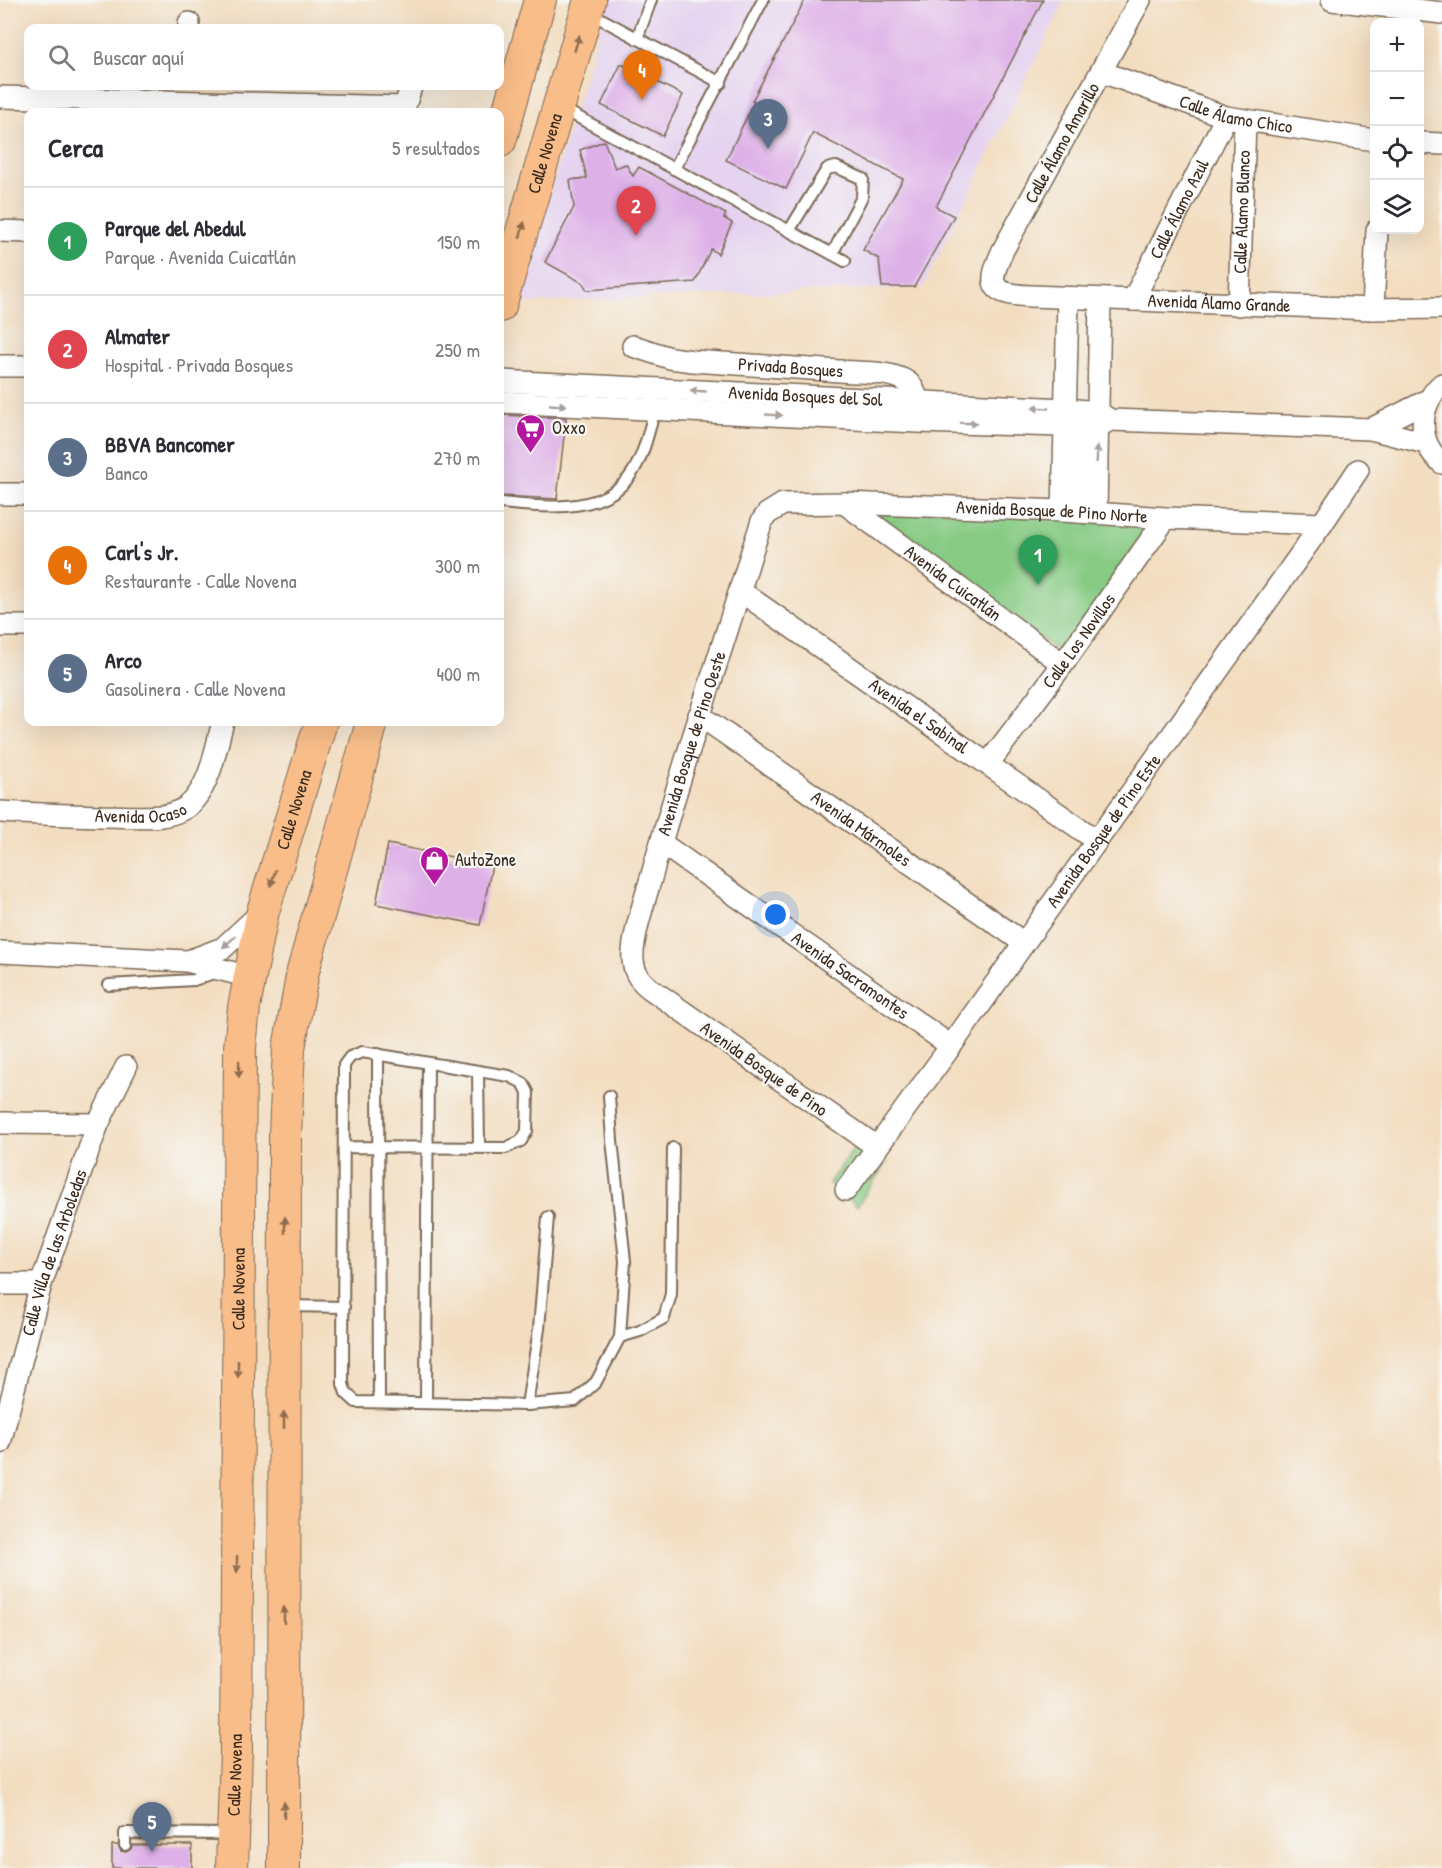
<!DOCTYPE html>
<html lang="es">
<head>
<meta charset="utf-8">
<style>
  :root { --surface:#fff; --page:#f7f7f7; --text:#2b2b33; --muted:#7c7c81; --line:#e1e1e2; --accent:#7c3aed }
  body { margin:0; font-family:"Patrick Hand",sans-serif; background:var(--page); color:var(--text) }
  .controls { position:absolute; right:18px; top:18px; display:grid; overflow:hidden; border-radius:12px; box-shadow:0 6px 24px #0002 }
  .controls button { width:54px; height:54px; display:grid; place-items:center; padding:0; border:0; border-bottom:2px solid var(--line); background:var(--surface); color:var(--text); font:30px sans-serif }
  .you { position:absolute; left:776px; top:915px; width:21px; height:21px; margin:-15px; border:4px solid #fff; border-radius:50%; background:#1a73e8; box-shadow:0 0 0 9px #1a73e833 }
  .badge { display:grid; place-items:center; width:39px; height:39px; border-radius:50%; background:var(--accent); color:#fff; font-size:20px; font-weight:700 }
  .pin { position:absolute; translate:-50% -50px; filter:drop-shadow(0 2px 3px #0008) }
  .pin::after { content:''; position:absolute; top:32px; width:21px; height:18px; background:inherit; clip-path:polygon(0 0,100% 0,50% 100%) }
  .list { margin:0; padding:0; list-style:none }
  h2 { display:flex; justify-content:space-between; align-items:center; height:78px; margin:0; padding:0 24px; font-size:26px }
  h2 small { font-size:20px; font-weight:400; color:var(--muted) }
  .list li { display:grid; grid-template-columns:39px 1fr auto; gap:18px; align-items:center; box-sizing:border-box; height:108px; padding:0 24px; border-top:2px solid var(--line) }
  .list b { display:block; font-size:22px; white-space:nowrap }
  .list p { margin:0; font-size:20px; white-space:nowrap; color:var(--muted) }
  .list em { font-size:20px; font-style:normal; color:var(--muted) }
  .icon { flex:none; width:33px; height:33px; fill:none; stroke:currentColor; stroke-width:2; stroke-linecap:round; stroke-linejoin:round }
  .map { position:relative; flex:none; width:1442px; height:1868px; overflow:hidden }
  .search { position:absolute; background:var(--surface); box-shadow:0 6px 24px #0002; left:24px; top:24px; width:480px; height:66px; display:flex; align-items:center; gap:15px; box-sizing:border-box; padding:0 21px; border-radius:12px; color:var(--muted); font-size:22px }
  .panel { position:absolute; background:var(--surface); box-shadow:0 6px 24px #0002; left:24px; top:108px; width:480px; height:618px; border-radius:12px }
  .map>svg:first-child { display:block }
  .built { fill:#e5d3f0 }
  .green { fill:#86ca83; stroke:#607a50; stroke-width:1.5 }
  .building { fill:#deb0e8 }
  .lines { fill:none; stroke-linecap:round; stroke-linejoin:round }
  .lane-casing { stroke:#7b6957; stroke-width:14 }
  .street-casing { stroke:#7b6957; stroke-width:24 }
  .primary-casing { stroke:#7b6957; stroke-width:34 }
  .lane { stroke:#fff; stroke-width:10 }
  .street { stroke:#fff; stroke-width:21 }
  .primary { stroke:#f8bd89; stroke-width:32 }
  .oneway { fill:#906c4e }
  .oneway2 { fill:#a79f9a }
  .labels { text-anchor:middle; stroke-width:4.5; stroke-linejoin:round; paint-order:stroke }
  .street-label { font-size:18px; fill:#3b2a1e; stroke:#f6f6f2 }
  .poi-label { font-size:18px; fill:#3b2a1e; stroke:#f6f6f2; text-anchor:start }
</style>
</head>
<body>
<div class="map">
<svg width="1442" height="1868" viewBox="0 0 1442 1868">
  <rect width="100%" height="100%" fill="#f6f6f2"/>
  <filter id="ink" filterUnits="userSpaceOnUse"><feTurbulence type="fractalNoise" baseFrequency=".0167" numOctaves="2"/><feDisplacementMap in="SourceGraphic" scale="12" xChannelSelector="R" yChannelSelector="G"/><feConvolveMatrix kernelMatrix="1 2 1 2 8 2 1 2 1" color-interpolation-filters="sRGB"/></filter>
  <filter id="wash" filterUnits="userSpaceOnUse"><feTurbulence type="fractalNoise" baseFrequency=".008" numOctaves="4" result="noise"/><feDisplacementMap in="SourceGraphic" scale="24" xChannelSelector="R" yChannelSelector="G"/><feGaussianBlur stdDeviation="1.35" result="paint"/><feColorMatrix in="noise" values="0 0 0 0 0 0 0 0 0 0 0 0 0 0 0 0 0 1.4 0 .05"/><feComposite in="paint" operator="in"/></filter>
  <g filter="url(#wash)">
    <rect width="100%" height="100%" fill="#f3ddc0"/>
    <path class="built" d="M608,0H1065L923,287L514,303L556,174Z"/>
    <g class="green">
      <path d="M857,508L1157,517L1062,654Z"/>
      <path d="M859,1141L887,1161L857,1206L829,1183Z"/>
    </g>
    <g id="blocks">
      <g class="building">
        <path d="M805,0H1043L936,207L954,216L914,287H882L879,259L863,250L903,179L813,133L786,189L726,160L754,102L752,101Z"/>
        <path d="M621,64L683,95L663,136L601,105Z"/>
        <path d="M604,141L615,168L626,164L633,176L639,167L726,214L724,218L732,223L718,254L711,249L695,282L587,290L583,283L545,262L574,207L570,180L587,178L580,150Z"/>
        <path d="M500,415L566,418L557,499L500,496Z"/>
        <path d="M388,844L492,865L480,925L376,904Z"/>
        <path d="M112,1845H118L121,1851L126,1852L131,1849L132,1845H192V1868H112Z"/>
      </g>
    </g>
  </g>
  <g filter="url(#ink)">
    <use href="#blocks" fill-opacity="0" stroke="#7b6957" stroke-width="1.5"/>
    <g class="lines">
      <defs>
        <g id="lane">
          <path d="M590,13L721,83"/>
          <path d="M637,39L651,0"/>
          <path d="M561,108L845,261"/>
          <path d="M674,169L763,0"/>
          <path d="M789,231L827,169L836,167L863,179L862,197L832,254"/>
          <path d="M500,503C545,507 607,516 634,470C645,451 649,430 655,409"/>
          <path d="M109,985L194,980L216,972"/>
          <path d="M378,1054L379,1402"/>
          <path d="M478,1071L479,1147"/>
          <path d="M344,1147L506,1148L521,1141L527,1131L528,1092L523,1083L509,1076L362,1052L350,1057L344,1065L343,1384L346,1393L356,1402L527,1405L575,1401L596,1382L620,1337L625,1261L612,1140L609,1096"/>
          <path d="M288,1306L344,1307"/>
          <path d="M620,1337L640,1331L664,1318L671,1294L673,1148"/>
          <path d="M426,1403L428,1063"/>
          <path d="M527,1405L539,1329L548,1217"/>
          <path d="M125,1845V1833L229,1834"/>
        </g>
        <g id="street">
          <path id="s1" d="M1140,0L1003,250C986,287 991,294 1031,296L1373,309L1442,308"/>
          <path d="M1332,0L1442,13"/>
          <path d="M189,28V23"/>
          <path id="s2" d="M1102,72L1226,117L1374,140"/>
          <path d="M0,97L405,107"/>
          <path d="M403,112L411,87"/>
          <path d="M1420,143L1442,144"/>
          <path d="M0,231L28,232"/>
          <path id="s3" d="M1133,300L1226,117"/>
          <path id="s4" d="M1239,305L1245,121"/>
          <path d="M1373,309L1377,230"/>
          <path id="s5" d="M633,346L670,358L693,361C742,364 791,368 840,371C858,373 888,371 904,380C916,386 918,400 918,412"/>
          <path d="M0,366H28"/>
          <path id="s6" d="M500,381L1065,409L1098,412L1110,420L1371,429L1426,443"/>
          <path d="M1442,384C1418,405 1416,442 1442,463"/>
          <path d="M500,402L917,422L1098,427L1110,420"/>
          <path d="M1371,429L1428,400"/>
          <path d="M0,494H28"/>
          <path id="s7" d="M844,503L1063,664"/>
          <path d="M1063,511L1068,298"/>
          <path d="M1080,512L1083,426"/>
          <path d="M1096,512L1100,299"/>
          <path id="s8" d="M740,591L1096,840"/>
          <path d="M0,626H28"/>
          <path id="s9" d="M699,715L1024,943"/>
          <path id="s10" d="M988,764L1063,664L1166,518"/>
          <path id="s11" d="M0,812C34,814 68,815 102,816C122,816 142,818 162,816C174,814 187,809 194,800C212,779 216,746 223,722"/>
          <path id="s12" d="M661,843L951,1046"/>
          <path d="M0,952L187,961L250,977"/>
          <path d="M188,961L223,948L263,911"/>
          <path d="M0,1123L98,1124"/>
          <path id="s13" d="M877,1147L652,990C641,982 634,974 633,960C631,938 647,894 653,871C683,762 720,656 753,548L762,521L767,514L783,504L844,503L1063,511L1166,518L1322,524"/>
          <path id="s14" d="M846,1190L951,1046L1322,524L1358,470"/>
          <path d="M0,1284H41"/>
          <path id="s15" d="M0,1443L41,1284L98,1124L126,1067"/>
        </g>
        <g id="primary">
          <path d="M500,141L540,0"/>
          <path id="s16" d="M500,306L590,0"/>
          <path id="s17" d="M232,1868L236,1752L240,1048L244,1007L263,911L321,722"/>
          <path d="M284,1868L285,1135L289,1048L303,971L372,722"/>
        </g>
      </defs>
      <use href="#lane" class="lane-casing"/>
      <use href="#street" class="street-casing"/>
      <use href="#primary" class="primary-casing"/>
      <use href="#lane" class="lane"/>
      <use href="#street" class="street"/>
      <use href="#primary" class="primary"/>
    </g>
    <defs><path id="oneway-solid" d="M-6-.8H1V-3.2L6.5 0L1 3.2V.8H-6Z" transform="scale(1.5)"/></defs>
    <g class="oneway">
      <use href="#oneway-solid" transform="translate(577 43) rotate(-73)"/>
      <use href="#oneway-solid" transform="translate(522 230) rotate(-74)"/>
      <use href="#oneway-solid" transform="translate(273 878) rotate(107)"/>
      <use href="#oneway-solid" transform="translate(239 1069) rotate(91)"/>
      <use href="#oneway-solid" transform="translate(285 1225) rotate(-89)"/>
      <use href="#oneway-solid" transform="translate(238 1369) rotate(90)"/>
      <use href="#oneway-solid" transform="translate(284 1420) rotate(-90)"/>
      <use href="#oneway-solid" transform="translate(237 1564) rotate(90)"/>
      <use href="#oneway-solid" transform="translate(284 1615) rotate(-90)"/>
      <use href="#oneway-solid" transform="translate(284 1810) rotate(-90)"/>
    </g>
    <g class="oneway2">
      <use href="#oneway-solid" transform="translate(698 391) rotate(-177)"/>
      <use href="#oneway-solid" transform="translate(558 405) rotate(3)"/>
      <use href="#oneway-solid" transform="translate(1040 408) rotate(-177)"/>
      <use href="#oneway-solid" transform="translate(774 415) rotate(3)"/>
      <use href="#oneway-solid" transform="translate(969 423) rotate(1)"/>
      <use href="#oneway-solid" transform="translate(1097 454) rotate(-88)"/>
      <use href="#oneway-solid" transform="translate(229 942) rotate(139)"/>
    </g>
  </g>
  <defs>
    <symbol id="supermarket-pin" viewBox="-11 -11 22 30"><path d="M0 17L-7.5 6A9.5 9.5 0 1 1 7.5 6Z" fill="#b5179e" stroke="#f6f6f2"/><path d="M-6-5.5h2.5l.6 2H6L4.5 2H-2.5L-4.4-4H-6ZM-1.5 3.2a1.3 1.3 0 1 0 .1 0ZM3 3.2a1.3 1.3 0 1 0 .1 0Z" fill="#fff"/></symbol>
    <symbol id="shop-pin" viewBox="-11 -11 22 30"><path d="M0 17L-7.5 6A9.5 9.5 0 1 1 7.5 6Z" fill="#b5179e" stroke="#f6f6f2"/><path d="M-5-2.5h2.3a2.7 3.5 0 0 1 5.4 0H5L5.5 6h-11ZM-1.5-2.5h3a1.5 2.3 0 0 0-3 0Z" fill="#fff"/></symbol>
  </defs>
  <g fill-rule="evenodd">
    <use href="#supermarket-pin" x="514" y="412" width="33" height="45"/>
    <use href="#shop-pin" x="418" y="844" width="33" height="45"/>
  </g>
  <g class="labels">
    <g class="street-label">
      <text dy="6" stroke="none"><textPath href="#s2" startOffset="141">Calle Álamo Chico</textPath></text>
      <text transform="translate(1062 143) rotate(-61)" y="6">Calle Álamo Amarillo</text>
      <text dy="6" stroke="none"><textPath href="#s16" startOffset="159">Calle Novena</textPath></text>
      <text dy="6" stroke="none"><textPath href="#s3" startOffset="102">Calle Álamo Azul</textPath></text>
      <text dy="6" stroke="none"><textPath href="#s4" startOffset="93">Calle Álamo Blanco</textPath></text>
      <text dy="6" stroke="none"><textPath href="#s1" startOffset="549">Avenida Álamo Grande</textPath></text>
      <text dy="6" stroke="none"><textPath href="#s5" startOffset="160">Privada Bosques</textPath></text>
      <text dy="6" stroke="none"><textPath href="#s6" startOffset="306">Avenida Bosques del Sol</textPath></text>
      <text dy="6" stroke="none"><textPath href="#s13" startOffset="1066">Avenida Bosque de Pino Norte</textPath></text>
      <text dy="6" stroke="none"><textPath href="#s7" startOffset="135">Avenida Cuicatlán</textPath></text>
      <text dy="6" stroke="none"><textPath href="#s10" startOffset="153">Calle Los Novillos</textPath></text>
      <text dy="6" stroke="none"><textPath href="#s8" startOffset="218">Avenida el Sabinal</textPath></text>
      <text dy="6" stroke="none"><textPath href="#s13" startOffset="536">Avenida Bosque de Pino Oeste</textPath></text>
      <text dy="6" stroke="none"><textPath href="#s11" startOffset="141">Avenida Ocaso</textPath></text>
      <text dy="6" stroke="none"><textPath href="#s17" startOffset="1065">Calle Novena</textPath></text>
      <text dy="6" stroke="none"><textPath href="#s9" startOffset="198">Avenida Mármoles</textPath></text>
      <text dy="6" stroke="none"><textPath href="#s14" startOffset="442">Avenida Bosque de Pino Este</textPath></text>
      <text dy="6" stroke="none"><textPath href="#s12" startOffset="231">Avenida Sacramontes</textPath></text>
      <text transform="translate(764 1069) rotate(35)" y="6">Avenida Bosque de Pino</text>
      <text dy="6" stroke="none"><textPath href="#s15" startOffset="198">Calle Villa de las Arboledas</textPath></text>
      <text dy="6" stroke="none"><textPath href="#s17" startOffset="579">Calle Novena</textPath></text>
      <text dy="6" stroke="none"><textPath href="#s17" startOffset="93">Calle Novena</textPath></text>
    </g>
    <g class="poi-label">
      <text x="552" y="434">Oxxo</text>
      <text x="455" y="866">AutoZone</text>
    </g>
  </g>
</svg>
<div class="controls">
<button>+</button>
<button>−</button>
<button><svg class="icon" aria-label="locate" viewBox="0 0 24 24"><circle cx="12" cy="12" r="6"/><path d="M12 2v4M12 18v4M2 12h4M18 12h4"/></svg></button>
<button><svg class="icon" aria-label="layers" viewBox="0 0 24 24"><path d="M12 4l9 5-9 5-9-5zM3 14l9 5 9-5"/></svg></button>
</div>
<div class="you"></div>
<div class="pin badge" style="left:1038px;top:585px;background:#2e9e5b">1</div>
<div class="pin badge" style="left:636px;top:236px;background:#e0444e">2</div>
<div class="pin badge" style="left:768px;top:149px;background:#5c6f8a">3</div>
<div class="pin badge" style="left:642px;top:100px;background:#e8710a">4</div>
<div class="pin badge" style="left:152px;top:1852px;background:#5c6f8a">5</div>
<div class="search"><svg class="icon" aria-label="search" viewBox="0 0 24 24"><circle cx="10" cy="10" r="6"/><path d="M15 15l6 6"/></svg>Buscar aquí</div>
<section class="panel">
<h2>Cerca<small>5 resultados</small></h2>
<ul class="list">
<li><span class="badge" style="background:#2e9e5b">1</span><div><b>Parque del Abedul</b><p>Parque · Avenida Cuicatlán</p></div><em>150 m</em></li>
<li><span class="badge" style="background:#e0444e">2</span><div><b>Almater</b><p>Hospital · Privada Bosques</p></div><em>250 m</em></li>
<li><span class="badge" style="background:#5c6f8a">3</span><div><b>BBVA Bancomer</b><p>Banco</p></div><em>270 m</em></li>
<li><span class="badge" style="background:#e8710a">4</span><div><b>Carl's Jr.</b><p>Restaurante · Calle Novena</p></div><em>300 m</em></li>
<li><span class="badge" style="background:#5c6f8a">5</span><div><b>Arco</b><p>Gasolinera · Calle Novena</p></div><em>400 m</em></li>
</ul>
</section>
</div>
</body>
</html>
